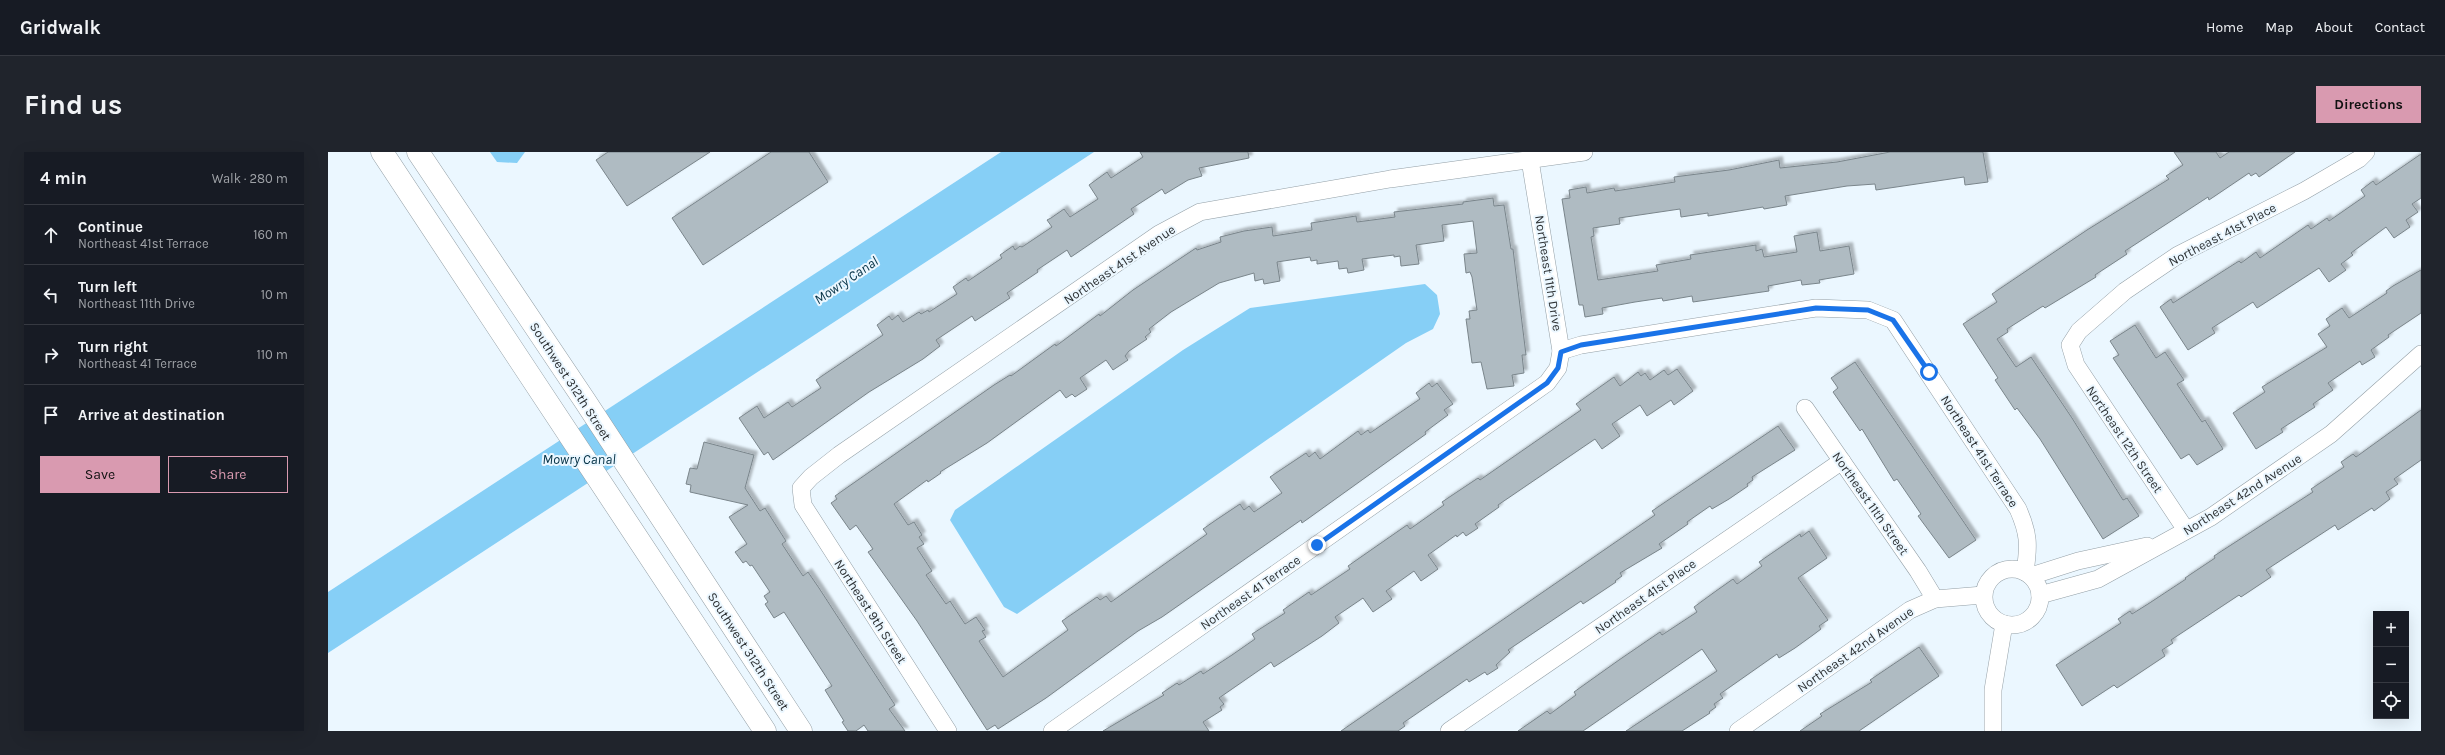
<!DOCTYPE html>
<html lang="en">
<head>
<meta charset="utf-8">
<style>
  :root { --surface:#171b24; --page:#20242c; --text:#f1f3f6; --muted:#9ea1a6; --line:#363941; --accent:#d99ab0 }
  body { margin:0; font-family:Karla,sans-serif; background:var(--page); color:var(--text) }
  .controls { position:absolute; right:12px; bottom:12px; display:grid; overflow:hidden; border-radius:0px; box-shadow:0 4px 16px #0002 }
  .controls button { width:36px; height:36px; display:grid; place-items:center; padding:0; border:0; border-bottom:1px solid var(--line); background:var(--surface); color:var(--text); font:20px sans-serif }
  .stop { position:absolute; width:12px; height:12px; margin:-9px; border:3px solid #1a73e8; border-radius:50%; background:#fff }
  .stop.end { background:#1a73e8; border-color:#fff; box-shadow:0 1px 4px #0008 }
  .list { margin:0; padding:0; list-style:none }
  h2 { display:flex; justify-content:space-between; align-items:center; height:52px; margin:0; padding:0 16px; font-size:17px }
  h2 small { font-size:13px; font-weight:400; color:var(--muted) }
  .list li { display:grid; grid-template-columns:26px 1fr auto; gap:12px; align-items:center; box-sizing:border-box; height:60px; padding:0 16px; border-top:1px solid var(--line) }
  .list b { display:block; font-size:15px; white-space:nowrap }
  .list p { margin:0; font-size:13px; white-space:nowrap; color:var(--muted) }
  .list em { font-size:13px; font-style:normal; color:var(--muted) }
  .actions { display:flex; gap:8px; padding:12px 16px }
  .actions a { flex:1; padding:9px 0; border:1px solid var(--accent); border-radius:0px; text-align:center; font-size:14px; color:var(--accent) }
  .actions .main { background:var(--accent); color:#111 }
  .icon { flex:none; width:22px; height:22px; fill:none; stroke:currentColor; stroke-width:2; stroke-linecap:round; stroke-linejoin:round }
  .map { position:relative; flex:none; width:2093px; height:579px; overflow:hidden; border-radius:0px }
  header { display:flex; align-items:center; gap:24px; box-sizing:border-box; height:56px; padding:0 20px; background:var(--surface); border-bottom:1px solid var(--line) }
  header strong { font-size:19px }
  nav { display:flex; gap:22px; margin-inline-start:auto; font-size:14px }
  .intro { display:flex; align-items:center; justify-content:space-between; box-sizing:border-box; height:96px; padding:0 24px }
  h1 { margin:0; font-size:28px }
  .button { padding:10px 18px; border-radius:0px; background:var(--accent); color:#111; font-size:14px; font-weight:700 }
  main { display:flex; gap:24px; padding:0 24px }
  aside { flex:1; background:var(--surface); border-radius:0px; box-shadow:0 4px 16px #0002 }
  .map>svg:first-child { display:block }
  .water { fill:#86cff6 }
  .building { fill:#afbbc2; stroke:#7a858b; filter:url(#shadow) }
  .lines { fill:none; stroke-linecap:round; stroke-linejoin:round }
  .street-casing { stroke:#939fa6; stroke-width:18 }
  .secondary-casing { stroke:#939fa6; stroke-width:23 }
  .street { stroke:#fff; stroke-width:17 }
  .secondary { stroke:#fff; stroke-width:22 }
  .route { stroke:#1a73e8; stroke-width:5 }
  .labels { text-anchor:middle; stroke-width:4; stroke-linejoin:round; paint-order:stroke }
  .street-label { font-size:13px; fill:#2f3336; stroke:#ebf7ff }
  .water-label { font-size:14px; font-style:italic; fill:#053246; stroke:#ebf7ff }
</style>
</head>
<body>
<header>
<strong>Gridwalk</strong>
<nav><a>Home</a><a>Map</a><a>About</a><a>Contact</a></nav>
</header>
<div class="intro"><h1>Find us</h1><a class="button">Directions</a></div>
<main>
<aside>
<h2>4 min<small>Walk · 280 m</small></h2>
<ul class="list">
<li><svg class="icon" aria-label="ahead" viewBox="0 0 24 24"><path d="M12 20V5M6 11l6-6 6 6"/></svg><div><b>Continue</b><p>Northeast 41st Terrace</p></div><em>160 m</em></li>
<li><svg class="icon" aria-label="left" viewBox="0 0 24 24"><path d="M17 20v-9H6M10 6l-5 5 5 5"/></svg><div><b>Turn left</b><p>Northeast 11th Drive</p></div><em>10 m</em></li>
<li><svg class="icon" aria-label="right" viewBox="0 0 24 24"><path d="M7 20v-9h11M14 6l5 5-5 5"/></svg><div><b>Turn right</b><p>Northeast 41 Terrace</p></div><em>110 m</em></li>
<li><svg class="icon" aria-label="arrive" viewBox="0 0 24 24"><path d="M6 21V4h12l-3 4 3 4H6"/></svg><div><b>Arrive at destination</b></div></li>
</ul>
<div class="actions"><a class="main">Save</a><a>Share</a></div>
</aside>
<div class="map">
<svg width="2093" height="579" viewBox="0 0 2093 579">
  <defs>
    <filter id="shadow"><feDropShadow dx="3.5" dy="-3.5" stdDeviation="1" flood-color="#0004"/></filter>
  </defs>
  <rect width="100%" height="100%" fill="#ebf7ff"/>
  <g class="water">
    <path d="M162,0H197L189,11L169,10Z"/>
    <path d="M673,0H766L0,501V440Z"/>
    <path d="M1097,132L1109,143L1112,162L1105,177L1078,191L689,462L676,455L622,368L627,358L855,198L922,156Z"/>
  </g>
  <g class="building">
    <path d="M280,0H382L299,54L268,8Z"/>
    <path d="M443,0H481L500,30L375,113L344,66Z"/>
    <path d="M812,0H920L921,6L871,16L874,24L860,28L837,42L834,37L803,57L806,62L743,105L739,98L709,118L710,120L679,141L682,146L647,169L644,164L608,188L612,194L595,207L541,240L445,308L440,300L436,303L411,266L429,254L436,266L460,250L464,255L493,236L488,228L555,183L549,173L561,164L564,168L570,163L575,170L591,160L593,162L600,158L601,160L629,142L625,135L638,126L640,129L674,106L672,103L685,94L687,98L692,94L694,95L724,75L719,68L723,66L736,57L742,65L770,47L761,33L779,20L783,26L815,5Z"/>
    <path d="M1562,0H1655L1660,30L1637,33L1636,25L1548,38L1547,32L1519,34L1457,44L1459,53L1436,57L1435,55L1380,64V61L1353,65L1352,57L1291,66L1292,72L1265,76L1266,84L1263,85L1270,128L1330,119L1328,113L1363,107L1362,103L1428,93V99L1434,97L1436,105L1469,100L1466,84L1489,80L1492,99L1521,94L1526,122L1491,128L1492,131L1474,133L1473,128L1440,134L1441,139L1365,150L1364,144L1335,149L1334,146L1307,150L1274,156L1275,162L1257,165L1255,153H1251L1234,47L1242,46L1241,38L1258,35L1259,41L1286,36L1287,39L1347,30L1346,25L1401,18L1451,8L1452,16L1509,10Z"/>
    <path d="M1846,0H1888L1892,6L1901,0H1967L1931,25L1928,21L1923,24L1921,21L1881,48L1880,45L1797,99L1799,102L1767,123L1768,125L1717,156L1715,154L1679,177L1680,180L1669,187L1688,215L1703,205L1744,266L1795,348L1799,346L1811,364L1775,387L1712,287L1689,256L1687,258L1667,228L1670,226L1635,172L1669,150L1664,142L1759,78L1841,27L1838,24L1855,13Z"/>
    <path d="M2093,2V46L2084,52L2090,60L2078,68L2082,75L2066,86L2058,75L2023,101L2025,103L2013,112L2018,118L2001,130L1991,116L1929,156L1925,150L1884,176L1887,181L1860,198L1832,155L1843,147L1845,151L1911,109L1913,111L1928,100L1932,106L1980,73L1983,77L1999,66L2001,69L2037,44L2033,38L2045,29L2048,33Z"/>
    <path d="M1165,46L1166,54L1176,53L1183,97H1185L1198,203H1194L1196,221L1184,223L1186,234L1159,237L1153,210L1144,211L1138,167H1142L1141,159L1149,158L1144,125L1142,120L1138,121L1136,102L1149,101L1145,69L1114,73L1116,89L1088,93L1091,112L1073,114L1072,104L1066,105V103L1034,107L1036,118L1020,121L1019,116L1011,117L1010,109L989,112V108L983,109L982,105L949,110L952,129L936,132L935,127L927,129L926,121L891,131L843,160L821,177L823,180L817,185L819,187L801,199L797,204L800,208L785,218L778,208L752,226L759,237L747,245L744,242L738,246L732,238L659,291L612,320L613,321L600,330L599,328L566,352L580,373L586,370L594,383L591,385L596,392L589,396L604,419L598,423L618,452L622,449L637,472L648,465L657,478L654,479L658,485L651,489L675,525L740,478L734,469L769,445L772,448L778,444L783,450L879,382L875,377L888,368L912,352L916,358L921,354L926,360L954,341L942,325L978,301L981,305L987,300L992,307L1030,279L1033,283L1040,278L1042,281L1092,247L1088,241L1101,231L1104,235L1109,231L1125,252L1116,258L1120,263L1097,280L1098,282L974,371L973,368L834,465L810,479L718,546L670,577L667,573L659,578L589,469L540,400L545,397L528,373L522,378L503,351L509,347L507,344L666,233L682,223L683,224L727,192L728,194L771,162L772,164L805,138L868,96L869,98L893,90L892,85L916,79L944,75L945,84L984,78L983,71L1028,64L1029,70L1067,65L1066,60L1135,52V50Z"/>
    <path d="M2093,118V161L2060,183L2061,185L2043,198L2047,205L2034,213L2032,209L2000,231L2005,238L1985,252L1987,255L1953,277L1955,280L1928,297L1905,261L1937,240L1934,235L1999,195L1990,182L2002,174L1998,167L2014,156L2021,166L2059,141L2058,139L2065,134Z"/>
    <path d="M1807,173L1828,206L1837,200L1856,228L1849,232L1874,270L1877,268L1895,297L1869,313L1861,302L1853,307L1785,206L1791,203L1782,189Z"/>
    <path d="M1527,210L1648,388L1621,406L1590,364L1593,362L1569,327L1566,329L1534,277L1532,279L1505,240L1510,236L1503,226Z"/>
    <path d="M1349,217L1365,239L1346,253L1343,248L1319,264L1312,253L1284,272L1292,284L1274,297L1267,287L1170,353L1171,355L1147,372L1150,376L1138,384L1135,380L1129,385L1128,383L1100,403L1110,417L1093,429L1086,419L1058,439L1064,447L1045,460L1035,446L1007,465L1011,471L994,484L946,515L943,510L891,546L896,552L892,555L894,558L875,570L881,579H775L836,543L834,541L849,531L851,533L873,519L875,522L904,503L927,487L924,482L957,461L955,458L981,440L983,443L1022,417L1020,414L1079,373L1082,377L1116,353L1114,350L1150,326L1152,328L1253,258L1248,252L1286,225L1292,234L1310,220L1313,224L1317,221L1322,228L1336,218L1340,223Z"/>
    <path d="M2093,258V308L2066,327L2070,332L2058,340L2062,347L2046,359L2044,356L2010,378L2007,373L1938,418L1943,425L1913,445L1911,443L1843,488L1845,491L1834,498L1837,504L1789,536L1786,533L1754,554L1728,513L1793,471L1790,467L1802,459L1804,462L1820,452L1858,427L1857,426L1887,406L1886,404L1985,340L1983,337L2016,315L2013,310L2025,302L2028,305Z"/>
    <path d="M1450,274L1467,298L1424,325L1425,328L1419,332L1420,334L1401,347L1384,357L1382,354L1359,370L1360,372L1331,392L1334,396L1292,421L1294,424L1287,429L1288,430L1255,452L1253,449L1180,498L1182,500L1168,513L1170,516L1159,523L1157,520L1141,530L1139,527L1075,571L1077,574L1070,579H1013L1327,363L1324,359Z"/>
    <path d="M376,290L426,303L417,336L432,359L437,356L458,389L454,392L475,424L480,420L491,436L567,553L561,557L577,579H540L536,573L528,579H520L514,570L516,569L497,538L504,534L493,517L456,460L446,466L437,452L440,450L436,444L442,440L424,413L422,414L418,409L415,411L407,400L419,392L401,365L420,353L362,340L363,333L358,332L362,316L369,317Z"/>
    <path d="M1481,379L1499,406L1470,426L1500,468L1491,474L1493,477L1485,483L1467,496L1451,506L1449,502L1392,542L1395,546L1386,552L1388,555L1381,560L1382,561L1354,579H1298L1389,519L1374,497L1255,579H1190L1219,559L1222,562L1248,543L1246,540L1291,508L1332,480L1334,483L1369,460L1366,455L1388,439L1405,427L1409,432L1434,414L1431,410L1447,399L1472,382L1473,385Z"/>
    <path d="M1591,495L1611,524L1531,579H1472L1494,564L1492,562L1544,530L1542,528Z"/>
  </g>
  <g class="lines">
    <defs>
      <g id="street">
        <path d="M1233,199L1253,193L1488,156L1540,158L1565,168L1690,357C1701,382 1701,393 1697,420"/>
        <path d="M1477,256L1590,419L1607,447"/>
        <path d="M1858,378L1748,213L1742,193L1751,179L1797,139L1850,103L1976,39L2031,7L2038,0"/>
        <circle cx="1684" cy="445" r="28"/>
        <path d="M1703,424L1750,409L1819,394"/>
        <path d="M1712,443L1770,427L1883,365L2003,282L2093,202"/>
        <path d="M620,579L475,353L473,336L483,325L511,303L831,82L872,60L1062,27L1256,0"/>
        <path d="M724,579L1219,231L1230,216L1233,199L1202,8"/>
        <path d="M1121,579L1514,309"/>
        <path d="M1410,579L1582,458L1607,447L1655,443"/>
        <path d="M1665,579V538L1676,472"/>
      </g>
      <g id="secondary">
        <path d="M54,0L437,579"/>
        <path d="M90,0L257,249L473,579"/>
      </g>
    </defs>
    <use href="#street" class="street-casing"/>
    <use href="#secondary" class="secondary-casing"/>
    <use href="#street" class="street"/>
    <use href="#secondary" class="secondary"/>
  </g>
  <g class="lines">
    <path class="route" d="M989,393L1219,231L1230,216L1233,200L1253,193L1488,156L1540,158L1565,168L1601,220"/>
  </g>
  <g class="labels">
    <g class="street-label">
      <text transform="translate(1894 82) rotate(-28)" y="5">Northeast 41st Place</text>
      <text transform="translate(791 112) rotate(-34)" y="5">Northeast 41st Avenue</text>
      <text transform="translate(1221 121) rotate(81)" y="5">Northeast 11th Drive</text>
      <text transform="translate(243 229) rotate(57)" y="5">Southwest 312th Street</text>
      <text transform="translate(1797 287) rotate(56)" y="5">Northeast 12th Street</text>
      <text transform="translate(1652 299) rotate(57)" y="5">Northeast 41st Terrace</text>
      <text transform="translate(1914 342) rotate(-33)" y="5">Northeast 42nd Avenue</text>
      <text transform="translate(1543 351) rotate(55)" y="5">Northeast 11th Street</text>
      <text transform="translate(922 440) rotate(-35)" y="5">Northeast 41 Terrace</text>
      <text transform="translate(1317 444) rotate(-35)" y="5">Northeast 41st Place</text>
      <text transform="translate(543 459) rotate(57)" y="5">Northeast 9th Street</text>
      <text transform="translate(1527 497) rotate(-35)" y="5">Northeast 42nd Avenue</text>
      <text transform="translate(421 499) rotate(57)" y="5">Southwest 312th Street</text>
    </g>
    <g class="water-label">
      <text transform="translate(518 128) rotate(-34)" y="5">Mowry Canal</text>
      <text x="251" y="312">Mowry Canal</text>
    </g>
  </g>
</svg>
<div class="controls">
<button>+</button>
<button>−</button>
<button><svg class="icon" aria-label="locate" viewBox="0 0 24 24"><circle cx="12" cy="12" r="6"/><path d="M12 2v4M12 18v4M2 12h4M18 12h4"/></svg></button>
</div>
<div class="stop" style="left:1601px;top:220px"></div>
<div class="stop end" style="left:989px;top:393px"></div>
</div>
</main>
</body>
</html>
